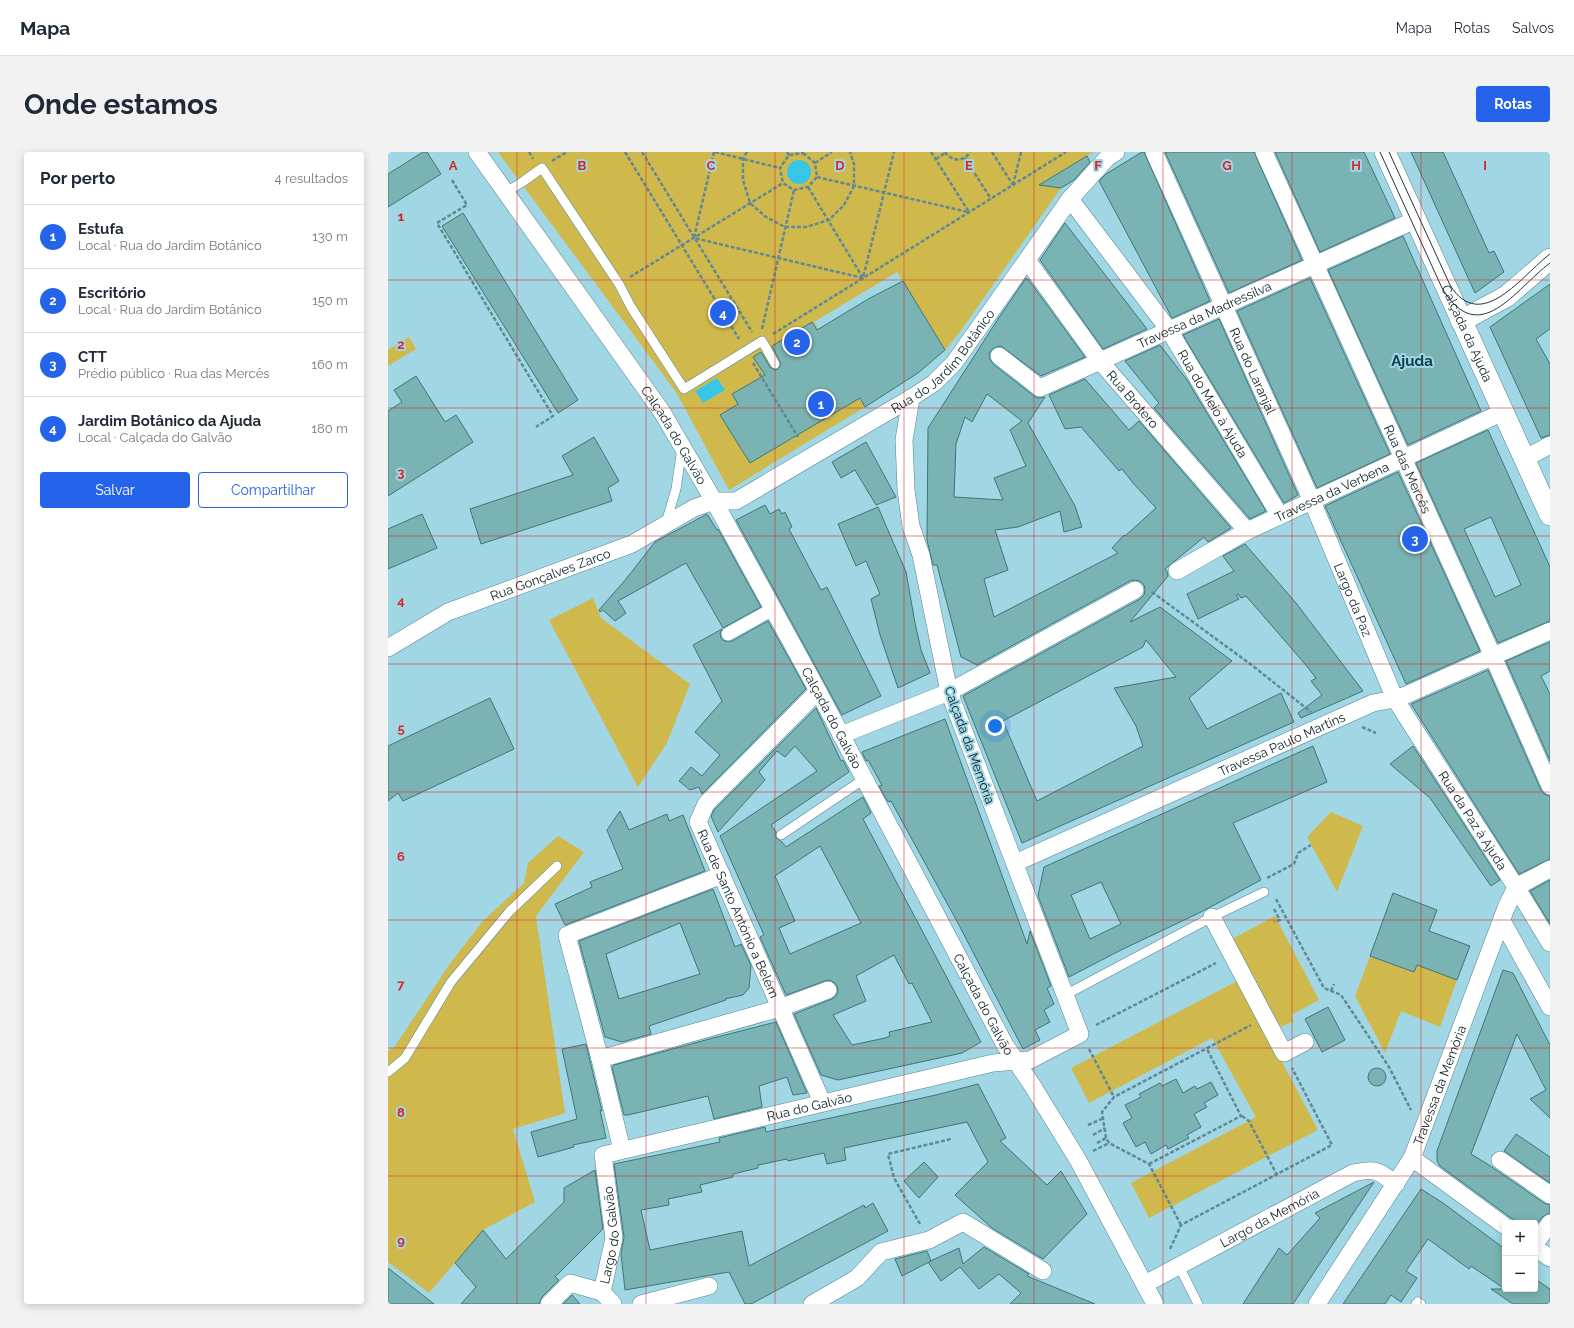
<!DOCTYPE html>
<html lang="pt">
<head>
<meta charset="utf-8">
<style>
  :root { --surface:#fff; --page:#f2f2f3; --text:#1f2937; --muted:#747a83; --line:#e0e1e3; --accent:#2563eb }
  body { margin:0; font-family:Raleway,sans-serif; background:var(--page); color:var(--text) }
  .controls { position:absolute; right:12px; bottom:12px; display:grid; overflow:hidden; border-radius:4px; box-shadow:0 2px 10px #0003 }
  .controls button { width:36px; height:36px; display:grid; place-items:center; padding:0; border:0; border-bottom:1px solid var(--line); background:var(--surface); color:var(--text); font:20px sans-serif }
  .you { position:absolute; left:607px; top:574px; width:14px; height:14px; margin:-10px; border:3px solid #fff; border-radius:50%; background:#1a73e8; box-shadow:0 0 0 6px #1a73e833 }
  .badge { display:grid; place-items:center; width:26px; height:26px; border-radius:50%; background:var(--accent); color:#fff; font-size:13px; font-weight:700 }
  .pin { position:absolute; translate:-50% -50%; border:2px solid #fff; box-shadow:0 1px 4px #0006 }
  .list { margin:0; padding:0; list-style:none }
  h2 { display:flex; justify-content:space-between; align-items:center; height:52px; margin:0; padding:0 16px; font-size:17px }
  h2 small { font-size:13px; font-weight:400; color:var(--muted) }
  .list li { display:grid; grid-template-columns:26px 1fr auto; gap:12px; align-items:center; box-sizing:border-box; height:64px; padding:0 16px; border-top:1px solid var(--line) }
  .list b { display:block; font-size:15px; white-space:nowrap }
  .list p { margin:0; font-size:13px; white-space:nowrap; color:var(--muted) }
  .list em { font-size:13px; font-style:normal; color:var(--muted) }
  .actions { display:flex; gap:8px; padding:12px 16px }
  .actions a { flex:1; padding:9px 0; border:1px solid var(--accent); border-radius:4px; text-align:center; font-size:14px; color:var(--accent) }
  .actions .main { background:var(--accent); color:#fff }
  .map { position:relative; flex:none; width:1162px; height:1152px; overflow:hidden; border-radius:4px }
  header { display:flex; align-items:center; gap:24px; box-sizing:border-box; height:56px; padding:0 20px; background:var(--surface); border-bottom:1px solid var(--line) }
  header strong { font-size:19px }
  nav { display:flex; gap:22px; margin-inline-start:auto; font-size:14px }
  .intro { display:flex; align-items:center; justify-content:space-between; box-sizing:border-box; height:96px; padding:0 24px }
  h1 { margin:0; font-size:28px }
  .button { padding:10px 18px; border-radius:4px; background:var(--accent); color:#fff; font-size:14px; font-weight:700 }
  main { display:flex; gap:24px; padding:0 24px }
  aside { flex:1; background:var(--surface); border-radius:4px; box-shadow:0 2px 10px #0003 }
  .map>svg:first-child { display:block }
  .green { fill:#d0b94c }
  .water { fill:#38c6e6 }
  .building { fill:#7ab3b3; stroke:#3e7677; fill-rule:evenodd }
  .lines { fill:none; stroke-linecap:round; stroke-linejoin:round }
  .service-casing { stroke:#528593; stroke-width:10 }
  .pedestrian-casing { stroke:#528593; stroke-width:14 }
  .minor-casing { stroke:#528593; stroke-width:18 }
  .tertiary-casing { stroke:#528593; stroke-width:22 }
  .path { stroke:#618994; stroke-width:2.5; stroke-dasharray:4 2; stroke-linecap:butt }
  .service { stroke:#fff; stroke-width:9 }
  .pedestrian { stroke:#fff; stroke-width:13 }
  .minor { stroke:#fff; stroke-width:17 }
  .tertiary { stroke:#fff; stroke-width:21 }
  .tram { stroke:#1d363d; stroke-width:1 }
  .grid { fill:none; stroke:#d62828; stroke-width:1; stroke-opacity:0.55 }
  .labels { text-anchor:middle; stroke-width:4; stroke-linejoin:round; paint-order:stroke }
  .street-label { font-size:13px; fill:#0c2127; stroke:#a1d6e5 }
  .quarter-label { font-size:15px; font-weight:bold; fill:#09434f; stroke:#a1d6e5 }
  .grid-label { font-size:13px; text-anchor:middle; font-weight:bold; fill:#d62828; stroke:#a1d6e5; stroke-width:4; stroke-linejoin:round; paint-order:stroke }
</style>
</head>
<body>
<header>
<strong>Mapa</strong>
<nav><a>Mapa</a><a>Rotas</a><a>Salvos</a></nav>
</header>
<div class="intro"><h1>Onde estamos</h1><a class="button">Rotas</a></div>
<main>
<aside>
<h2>Por perto<small>4 resultados</small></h2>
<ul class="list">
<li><span class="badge">1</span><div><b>Estufa</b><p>Local · Rua do Jardim Botânico</p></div><em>130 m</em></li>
<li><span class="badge">2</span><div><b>Escritório</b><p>Local · Rua do Jardim Botânico</p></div><em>150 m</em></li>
<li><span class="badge">3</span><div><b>CTT</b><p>Prédio público · Rua das Mercês</p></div><em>160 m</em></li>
<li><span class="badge">4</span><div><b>Jardim Botânico da Ajuda</b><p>Local · Calçada do Galvão</p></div><em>180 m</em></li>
</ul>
<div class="actions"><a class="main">Salvar</a><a>Compartilhar</a></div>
</aside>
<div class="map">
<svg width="1162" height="1152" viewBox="0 0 1162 1152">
  <rect width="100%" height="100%" fill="#a1d6e5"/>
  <g class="green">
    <path d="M110,0H706L655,30L663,35L673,36L572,180L557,198L509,120L426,170L477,255L341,338L288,240Z"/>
    <path d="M21,185L28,197L0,214V198Z"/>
    <path d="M205,446L213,466L302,532L279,591L250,635L161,468Z"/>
    <path d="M943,660L975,674L949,740L919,685Z"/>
    <path d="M170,684L196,700L148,764L177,961L125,977L147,1050L95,1078L41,1141L0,1110V899L7,894L61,813L94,770L136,731L140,711Z"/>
    <path d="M887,764L931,848L903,863L906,869L890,876L844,787Z"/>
    <path d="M982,804L1026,820L1029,813L1069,828L1052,875L1013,859L997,901L967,844Z"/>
    <path d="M851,828L930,978L761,1066L743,1031L868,965L824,886L701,951L683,916Z"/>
  </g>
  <g class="water">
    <circle cx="411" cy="20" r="12"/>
    <path d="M329,226L337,238L315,251L307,239Z"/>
  </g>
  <g class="building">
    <path d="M35,0H39L53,22L0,55V22Z"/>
    <path d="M754,0H756L822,149L784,166L711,29L718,22Z"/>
    <path d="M777,0H866L914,108L841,141Z"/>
    <path d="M887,0H976L1007,66L932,100Z"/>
    <path d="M1023,0H1055L1101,101L1106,99L1116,120L1087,141Z"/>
    <path d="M699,4L702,10L686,28L673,36L651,33Z"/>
    <path d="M75,61L190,248L170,261L54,74Z"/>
    <path d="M677,71L759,177L715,197L652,108Z"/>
    <path d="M1015,84L1093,259L1020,293L940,118Z"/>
    <path d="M638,126L640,128V127L697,205L653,224L613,194L608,195L603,198L601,202L602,207L605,212L646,244L651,246L657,245L640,271L687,354L694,375L676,380L672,359L630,375L607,378L620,418L596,427L606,465L730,401L724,396L736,383L737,384L768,356L745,331L734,317L731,319L693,275L677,277L661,243L697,227L741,278L751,269L843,376L820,390L816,385L777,417L779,419L780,424L742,470L772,455L844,509L801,546L819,577L893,541L906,570L634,691L575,544L752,447L756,443L757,438L756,433L752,429L747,428L742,429L589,513L573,505L549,413H545L539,388L540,276L610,167ZM599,242L634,269L622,278L638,314L606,326L615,348L566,345L568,292L577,265L584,270ZM758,488L788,525L726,536L748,574L755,594L649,649L615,569L755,495Z"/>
    <path d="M922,126L1002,302L929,336L849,159Z"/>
    <path d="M515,129L557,198L530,221L477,255L472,246L362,311L332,263L350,252L344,242L377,223L365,205L373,200L382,215L387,218L390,217L393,212L384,194L424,170L429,178L482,146Z"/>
    <path d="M1162,132V177L1148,187L1162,212V283L1153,286L1102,175Z"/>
    <path d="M831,167L910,343L896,351L795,183Z"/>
    <path d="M772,193L799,228L878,359L862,367L766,256L771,251L737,209Z"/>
    <path d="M28,224L57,270L68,263L85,290L0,344V259L14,250L6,238Z"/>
    <path d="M1100,278L1162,415V469L1110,491L1028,311ZM1103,365L1133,433L1107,445L1076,377Z"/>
    <path d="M206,285L231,329L220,336L224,349L93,392L82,357L185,323L174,304Z"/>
    <path d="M478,290L508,345L488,353L467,318L453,326L444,310Z"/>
    <path d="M1010,320L1092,499L1018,532L937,354Z"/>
    <path d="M377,353L382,362L391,357L394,362L397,360L404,375L401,377L433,438L439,435L493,544L454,563L348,368Z"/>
    <path d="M490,355L518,420L527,471L533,498L542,521L510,536L492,483L483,447L492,442L478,409L468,414L450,372Z"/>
    <path d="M34,362L49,396L0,417V377Z"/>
    <path d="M319,362L329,378L330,377L373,455L335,476L298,411L230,449L238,461L227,469L215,458L212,460L211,458L238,427L267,390Z"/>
    <path d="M857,392L908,451L975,539L913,566L910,561L934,543L923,529L928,526L917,512L858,444L853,446L850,442L848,443L851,447L810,467L799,442L846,419L835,404Z"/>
    <path d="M380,469L418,537L314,642L311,635L302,638L291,629L303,615L314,624L332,603L307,580L334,549L305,493L334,477L332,481L333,486L336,489H344Z"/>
    <path d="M1162,490V519L1153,524L1162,542V609L1118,509Z"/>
    <path d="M1100,518L1153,638L1156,642L1162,644V707L1131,722L1023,552Z"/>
    <path d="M102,546L126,597L15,649L10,641L0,649V594Z"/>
    <path d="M428,556L453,609L455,608L461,620L383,673L388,680V686L393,689L398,695L475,645L483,661L475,667L593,890L574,901L450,928L433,923L406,862L444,847L447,845L450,840L449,834L447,831L442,828L437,829L398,843L372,785L376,783L332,684L429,619L407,594L397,605L389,599L371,620L377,628L330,680L323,664L326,658ZM432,694L473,771L402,802L391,776L407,769L387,724ZM506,803L521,832L524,831L544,870L501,880L502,884L497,886L464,893L445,863L478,849L468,824Z"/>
    <path d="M557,567L639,792L642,779L663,834L659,836L666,852L656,858L662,870L647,878L652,888L635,897L571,773L503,649L500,650L491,634L494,633L480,608L478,609L474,600Z"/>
    <path d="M925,594L939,630L845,671L873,728L811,761L733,798L681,825L650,744L656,715ZM713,730L733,772L702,787L683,743Z"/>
    <path d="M1025,594L1112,728L1103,734L1042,646L1002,612Z"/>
    <path d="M232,659L241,678L279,662L281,669L295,663L317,719L177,773L167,752L204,735L202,730L235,717L219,678Z"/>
    <path d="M1162,728V772L1142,739Z"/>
    <path d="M325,737L347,795L353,792L363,813L361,836L355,843L337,847L338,848L261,874L263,882L234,890L217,885L191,789ZM292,771L312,822L231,847L218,802Z"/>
    <path d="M1005,741L1049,758L1041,779L1082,794L1069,828L1029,813L1026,820L982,804Z"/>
    <path d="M1115,818L1125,821L1162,893V966L1142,947L1158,938L1129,882L1083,1002L1101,1013L1156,1051L1162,1053V1061L1154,1065L1147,1075V1071H1130L1052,1014L1049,1009V999Z"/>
    <path d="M940,855L957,888L934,900L917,867Z"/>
    <path d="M388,870L419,941L405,943L399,925L371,934L374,955L326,967L320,944L240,963H236L224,915L226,913L325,886Z"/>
    <path d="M198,892L214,959L212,958L218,986L185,993L186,995L150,1005L143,980L189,967L174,897Z"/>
    <circle cx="989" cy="925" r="9"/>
    <path d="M788,927L795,941L807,934L809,937L823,930L830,943L816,951L819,955L806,962L813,975L799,983L801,986L780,997L778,993L763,1002L757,990L748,995L735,971L744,966L737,953L753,945L751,942L772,931L774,934Z"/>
    <path d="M590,932L618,986L612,989L659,1033L673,1019L699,1062L655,1107L604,1076L567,1043L600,1010L579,970L456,996L458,1008L439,1012L436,1001L400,1009L399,1007L370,1013V1016L345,1022V1025L312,1033L314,1040L280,1047L281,1053L253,1058L262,1098L354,1079L361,1114L476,1053L477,1056L485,1051L500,1079L363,1152H357L341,1120L237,1138L233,1102L236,1085L226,1012L332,990L331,986L377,975L378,980L548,943Z"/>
    <path d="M1128,982L1162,1005V1031L1116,999Z"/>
    <path d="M536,1010L550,1025L531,1046L516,1029Z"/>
    <path d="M207,1018L215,1077L167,1125L171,1128L154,1145L151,1152H73L88,1135L67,1111L95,1078L118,1107L176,1050V1036Z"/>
    <path d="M986,1030L905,1152H855L891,1096L899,1103L932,1066L927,1061Z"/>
    <path d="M1033,1037L1055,1051L1117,1097V1137H1147V1127L1162,1137V1152H1125L1103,1137H1117L1083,1114L1081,1117L1040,1087L1018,1119L1029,1126L1013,1150L1003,1143L997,1152H955Z"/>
    <path d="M596,1095L641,1122L639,1124L707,1152H622L633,1141L611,1122L591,1137L572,1115L553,1129L540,1110L571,1096L575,1112Z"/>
    <path d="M539,1099L543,1109L514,1124L507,1107Z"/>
    <path d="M0,1116L46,1152H0Z"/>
    <path d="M184,1143L192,1152H175Z"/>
  </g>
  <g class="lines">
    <defs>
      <g id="service">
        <path d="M118,40L133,31L154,16L231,132L243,155L296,237L374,189L387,212"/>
        <path d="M278,371L288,337L294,296"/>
        <path d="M393,683L476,627"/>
        <path d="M677,843L824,765L876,740"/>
        <path d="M0,920L17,906L63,830L121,760L169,714"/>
        <path d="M791,1114L810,1152"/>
        <path d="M1028,1152L1030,1150L1033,1152"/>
      </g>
      <path id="pedestrian" d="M340,482L385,457"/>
      <g id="minor">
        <path id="s1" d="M89,0L274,260L326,349L430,539L617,893L644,933L690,1008L767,1152"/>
        <path id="s2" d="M766,0L924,349L1007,547L1128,735L1162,791"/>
        <path id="s3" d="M876,0L1103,500L1162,634"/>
        <path id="s4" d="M682,47L781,178L892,364"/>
        <path id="s5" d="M639,108L712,209L859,379"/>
        <path id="s6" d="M611,204L652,236L1027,68"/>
        <path d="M1136,307L1162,293"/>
        <path id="s7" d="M789,419L859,379L1115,260"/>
        <path id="s8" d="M0,496L60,460L244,392L306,356L326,349H348L523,246L546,231L566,211L682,47L719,6L728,0"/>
        <path id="s9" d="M430,539L318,652L310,670L434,950"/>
        <path d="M453,583L561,540L747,438"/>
        <path id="s10" d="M627,711L985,551L1007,547L1018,543L1162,479"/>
        <path d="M824,765L896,901L917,890"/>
        <path d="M1114,769L1162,855"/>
        <path d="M212,907L392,856L440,838"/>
        <path d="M234,998L212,907L179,783L334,723"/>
        <path d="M1024,1006L1117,1074"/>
        <path d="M1112,1008L1162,1043"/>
        <path d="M1147,1092L1162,1071"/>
        <path d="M1147,1096L1162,1106"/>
        <path id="s11" d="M757,1132L965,1021C988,1016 989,1018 1008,1032"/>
        <path id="s12" d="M214,1140L226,1086L215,1003L605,911L642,908L692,882L561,540L533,403L523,374L518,338L516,288L523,246"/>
        <path d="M214,1140L225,1152"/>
        <path d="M161,1152L182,1131L214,1140"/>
        <path d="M253,1152L321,1134"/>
        <path d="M424,1152L469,1126L493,1100L541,1088L575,1070L655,1119"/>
        <path id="s13" d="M929,1152L1024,1006L1118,756L1128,735L1162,717"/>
      </g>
      <g id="tertiary">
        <path id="s14" d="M997,0L1162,363"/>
        <path d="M1073,169L1119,144L1162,107"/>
      </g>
    </defs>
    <use href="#service" class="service-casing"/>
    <use href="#pedestrian" class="pedestrian-casing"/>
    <use href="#minor" class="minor-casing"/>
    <use href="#tertiary" class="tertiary-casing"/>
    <g class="path">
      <path d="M141,0L145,7"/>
      <path d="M237,0L351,187"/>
      <path d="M254,0L364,180"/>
      <path d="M326,0L306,86L475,126L506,0"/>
      <path d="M327,0L392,16"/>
      <path d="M359,0L355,7V28L362,51L378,65L397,75H418L441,68L456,53L466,34V12L462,0"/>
      <path d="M399,0L401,3"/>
      <path d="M543,0L581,60"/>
      <path d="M557,0C564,10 576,10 582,0"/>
      <path d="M604,0L625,33"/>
      <path d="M415,1L427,11L429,25L420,35L406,38L395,31L392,16L401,3Z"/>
      <path d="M577,6L603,47"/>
      <path d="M548,7L557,1"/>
      <path d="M164,9L179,0"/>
      <path d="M427,11L444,0"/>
      <path d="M429,25L580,60"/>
      <path d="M64,28L79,53L49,71L165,264L148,275"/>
      <path d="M625,33L633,0"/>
      <path d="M420,35L475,126"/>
      <path d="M242,125L395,31"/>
      <path d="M374,177L406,38"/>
      <path d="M385,182L678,0"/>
      <path d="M365,211L410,285"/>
      <path d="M764,440L865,514L923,560"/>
      <path d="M974,575L988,581"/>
      <path d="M879,726L906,712L910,701L923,693"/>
      <path d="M888,747L936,836L953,843L1001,915L1023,958"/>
      <path d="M886,757L892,768L886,770"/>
      <path d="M943,839L946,832"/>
      <path d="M708,873L828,811"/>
      <path d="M701,897L726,945"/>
      <path d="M854,964L861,969L889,1023"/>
      <path d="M700,973L716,966"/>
      <path d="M705,983L717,976"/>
      <path d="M709,991L718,986"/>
      <path d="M705,999L721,991"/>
      <path d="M761,1012L853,964L819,897"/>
      <path d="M532,1072L506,1026L500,1002L563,987"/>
      <path d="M793,1073L761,1012L721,991L718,986L714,960L726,945L863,873"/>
      <path d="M782,1097L793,1073L944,993L904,916"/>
    </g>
    <use href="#service" class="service"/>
    <use href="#pedestrian" class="pedestrian"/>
    <use href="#minor" class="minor"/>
    <use href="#tertiary" class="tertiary"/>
    <g class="tram">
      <path d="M992,0L1054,136C1091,198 1127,137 1162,111"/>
      <path d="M1001,0L1062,133C1093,183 1135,122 1162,102"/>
    </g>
  </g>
  <path class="grid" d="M129,0V1152M258,0V1152M387,0V1152M516,0V1152M646,0V1152M775,0V1152M904,0V1152M1033,0V1152M0,128H1162M0,256H1162M0,384H1162M0,512H1162M0,640H1162M0,768H1162M0,896H1162M0,1024H1162"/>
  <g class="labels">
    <g class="street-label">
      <text dy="5" stroke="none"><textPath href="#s6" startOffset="232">Travessa da Madressilva</textPath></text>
      <text dy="5" stroke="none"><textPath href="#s14" startOffset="199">Calçada da Ajuda</textPath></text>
      <text dy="5" stroke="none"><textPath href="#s8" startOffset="633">Rua do Jardim Botânico</textPath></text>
      <text dy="5" stroke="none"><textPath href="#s2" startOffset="240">Rua do Laranjal</textPath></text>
      <text dy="5" stroke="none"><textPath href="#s5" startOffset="175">Rua Brotero</textPath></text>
      <text dy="5" stroke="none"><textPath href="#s4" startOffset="250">Rua do Meio à Ajuda</textPath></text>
      <text dy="5" stroke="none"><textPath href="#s1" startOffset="345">Calçada do Galvão</textPath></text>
      <text dy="5" stroke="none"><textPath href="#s3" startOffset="348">Rua das Mercês</textPath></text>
      <text dy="5" stroke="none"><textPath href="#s7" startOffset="174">Travessa da Verbena</textPath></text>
      <text dy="5" stroke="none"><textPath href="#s8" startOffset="179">Rua Gonçalves Zarco</textPath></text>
      <text dy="5" stroke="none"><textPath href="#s2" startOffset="490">Largo da Paz</textPath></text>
      <text dy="5" stroke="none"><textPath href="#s1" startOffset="669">Calçada do Galvão</textPath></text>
      <text dy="5" stroke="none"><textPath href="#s10" startOffset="292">Travessa Paulo Martins</textPath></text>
      <text transform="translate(582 593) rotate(70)" y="5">Calçada da Memória</text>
      <text dy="5" stroke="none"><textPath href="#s2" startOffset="742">Rua da Paz à Ajuda</textPath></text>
      <text dy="5" stroke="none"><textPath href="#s9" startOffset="279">Rua de Santo António a Belém</textPath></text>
      <text dy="5" stroke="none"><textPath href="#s1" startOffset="993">Calçada do Galvão</textPath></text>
      <text dy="5" stroke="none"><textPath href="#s13" startOffset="252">Travessa da Memória</textPath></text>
      <text dy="5" stroke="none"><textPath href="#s12" startOffset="351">Rua do Galvão</textPath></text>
      <text dy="5" stroke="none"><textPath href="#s11" startOffset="141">Largo da Memória</textPath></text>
      <text dy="5" stroke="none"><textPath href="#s12" startOffset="58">Largo do Galvão</textPath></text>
    </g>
    <g class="quarter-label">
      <text x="1024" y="214">Ajuda</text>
    </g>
  </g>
  <g class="grid-label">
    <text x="65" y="18">A</text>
    <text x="194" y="18">B</text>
    <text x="323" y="18">C</text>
    <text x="452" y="18">D</text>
    <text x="581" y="18">E</text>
    <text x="710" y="18">F</text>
    <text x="839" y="18">G</text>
    <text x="968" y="18">H</text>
    <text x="1097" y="18">I</text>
    <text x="13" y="69">1</text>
    <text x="13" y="197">2</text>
    <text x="13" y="325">3</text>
    <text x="13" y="453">4</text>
    <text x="13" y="581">5</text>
    <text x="13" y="709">6</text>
    <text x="13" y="837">7</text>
    <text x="13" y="965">8</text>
    <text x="13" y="1093">9</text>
  </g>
</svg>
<div class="controls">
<button>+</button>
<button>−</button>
</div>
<div class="you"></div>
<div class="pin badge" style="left:433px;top:252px">1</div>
<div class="pin badge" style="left:409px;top:190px">2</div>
<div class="pin badge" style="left:1027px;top:387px">3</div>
<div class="pin badge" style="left:335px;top:161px">4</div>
</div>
</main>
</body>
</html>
